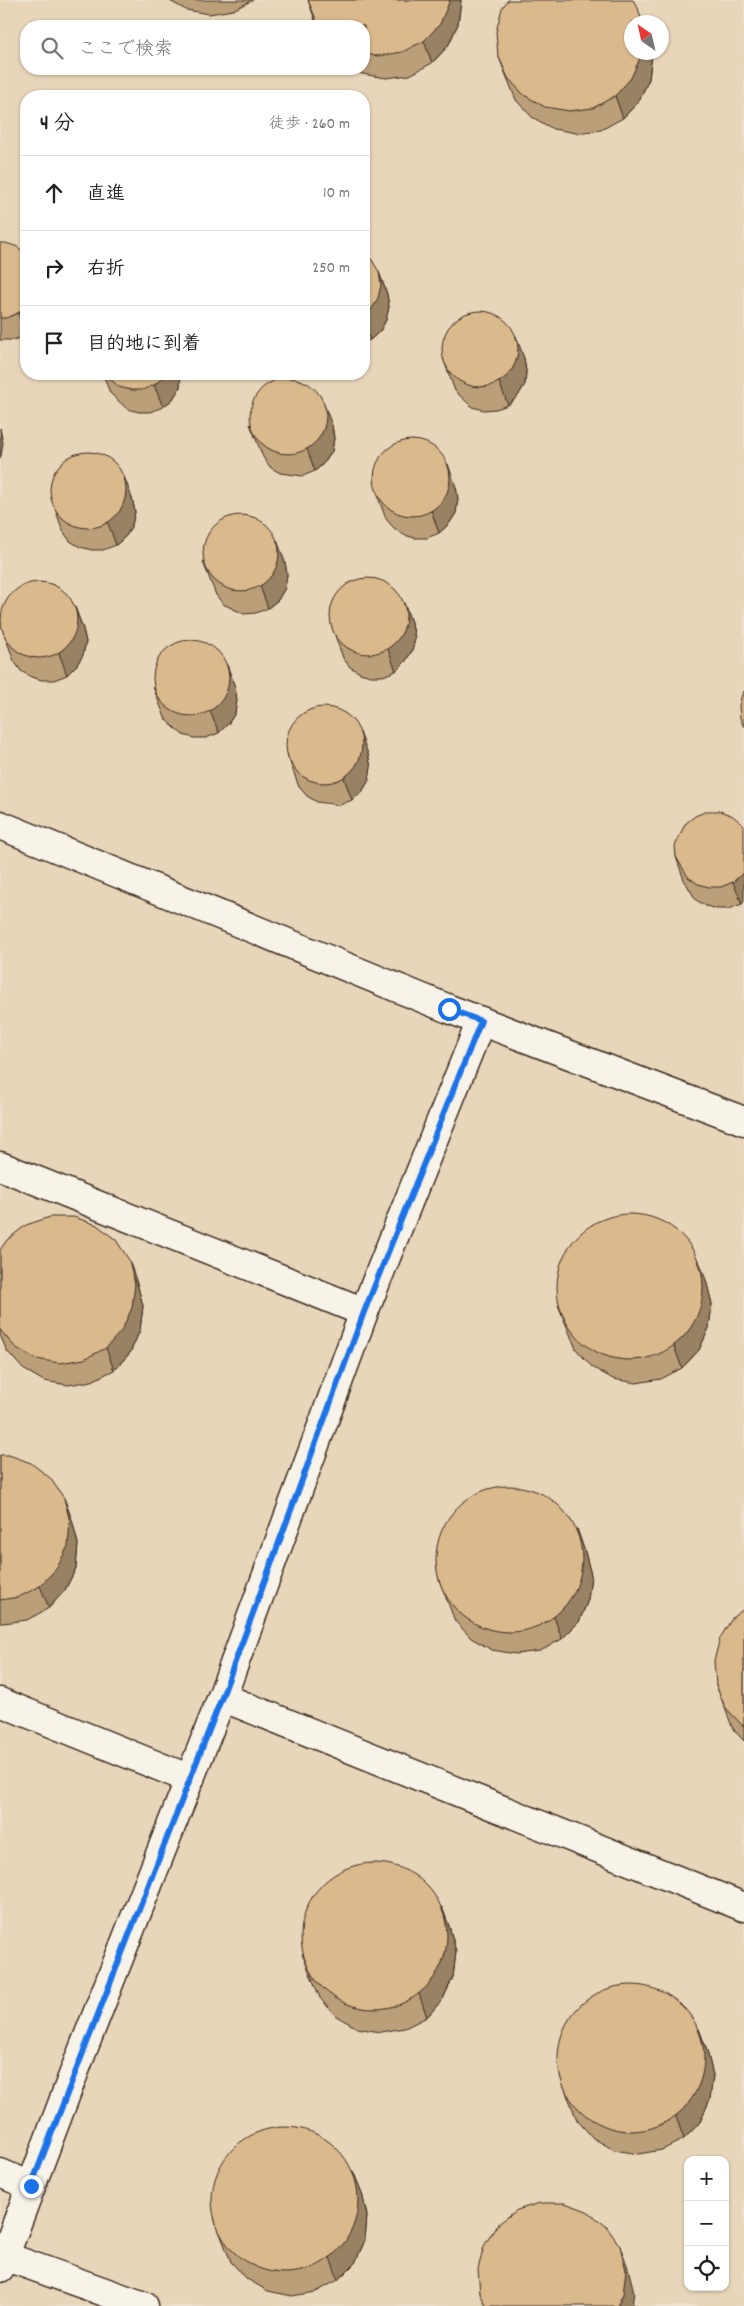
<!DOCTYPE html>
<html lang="ja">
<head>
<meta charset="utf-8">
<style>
  :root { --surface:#fff; --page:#f6f6f6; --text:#222; --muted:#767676; --line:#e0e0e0 }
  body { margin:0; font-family:Dekko,"Klee One",sans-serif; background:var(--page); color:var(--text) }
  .controls { position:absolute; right:15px; bottom:15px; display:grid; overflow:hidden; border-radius:10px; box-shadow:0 1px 4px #0004 }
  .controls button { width:45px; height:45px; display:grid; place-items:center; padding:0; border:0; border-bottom:1px solid var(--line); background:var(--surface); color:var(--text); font:25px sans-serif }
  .compass { position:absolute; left:624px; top:15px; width:45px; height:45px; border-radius:50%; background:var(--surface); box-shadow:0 1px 4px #0004; rotate:326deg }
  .stop { position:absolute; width:15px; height:15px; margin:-11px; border:4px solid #1a73e8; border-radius:50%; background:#fff }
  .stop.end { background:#1a73e8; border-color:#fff; box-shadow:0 1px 5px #0008 }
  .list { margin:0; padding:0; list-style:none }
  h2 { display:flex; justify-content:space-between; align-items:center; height:65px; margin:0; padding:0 20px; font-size:21px }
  h2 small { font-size:16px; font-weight:400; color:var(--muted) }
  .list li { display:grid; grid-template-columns:32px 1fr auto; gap:15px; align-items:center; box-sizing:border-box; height:75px; padding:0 20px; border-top:1px solid var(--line) }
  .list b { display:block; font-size:19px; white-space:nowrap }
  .list em { font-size:16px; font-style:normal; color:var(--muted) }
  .icon { flex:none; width:28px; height:28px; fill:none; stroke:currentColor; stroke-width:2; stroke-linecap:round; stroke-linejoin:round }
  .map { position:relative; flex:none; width:744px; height:2306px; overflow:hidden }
  .search { position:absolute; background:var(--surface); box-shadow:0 1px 4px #0004; left:20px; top:20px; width:350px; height:55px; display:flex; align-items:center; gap:12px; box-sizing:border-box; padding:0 18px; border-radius:20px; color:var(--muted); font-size:19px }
  .panel { position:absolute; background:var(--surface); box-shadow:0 1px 4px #0004; left:20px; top:90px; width:350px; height:290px; border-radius:20px }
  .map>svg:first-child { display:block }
  .built { fill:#e8d6ba; fill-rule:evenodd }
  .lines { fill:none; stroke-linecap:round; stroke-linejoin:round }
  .minor-casing { stroke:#3b2a1e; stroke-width:31 }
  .minor { stroke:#f7f3e8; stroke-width:28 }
  .wall { fill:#bb9f79; stroke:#3b2a1e }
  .shaded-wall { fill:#998263; stroke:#3b2a1e }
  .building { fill:#dab98d; stroke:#3b2a1e }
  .route { stroke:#1a73e8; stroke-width:6 }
</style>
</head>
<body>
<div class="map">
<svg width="744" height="2306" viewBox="0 0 744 2306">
  <rect width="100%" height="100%" fill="#eee2cd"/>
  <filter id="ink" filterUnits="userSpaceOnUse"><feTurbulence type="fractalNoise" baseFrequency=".02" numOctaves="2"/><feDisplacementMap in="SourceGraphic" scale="10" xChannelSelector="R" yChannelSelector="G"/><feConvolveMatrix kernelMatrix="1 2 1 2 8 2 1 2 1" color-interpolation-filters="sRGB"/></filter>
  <g filter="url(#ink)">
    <path class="built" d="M0,0H744V2306H0ZM632,22H662V52H632ZM26,26H364V69H26ZM26,96H364V374H26ZM688,2160H725V2287H688Z"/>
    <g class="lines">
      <defs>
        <g id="minor">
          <path d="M0,825L449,1009L744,1121"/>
          <path d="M0,1166L364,1312"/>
          <path d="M222,1697L744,1907"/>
          <path d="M0,1702L190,1779"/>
          <path d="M0,2173L31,2186"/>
          <path d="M4,2256L144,2306"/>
          <path d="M0,2268L80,2057L222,1697L364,1312L481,1021"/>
        </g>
      </defs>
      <use href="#minor" class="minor-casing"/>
      <use href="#minor" class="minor"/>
    </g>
    <g class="wall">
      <path d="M168,0H253L233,10L209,14L186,10Z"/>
      <path d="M308,0H461L458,24L448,46L432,63L410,75L386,78L362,74L353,69H364V26H317Z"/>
      <path d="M632,52H652V54L649,79L639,101L623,118L601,130L577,133L553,129L532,117L516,100L498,55Z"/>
      <path d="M0,243L26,255V335L14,340H0Z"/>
      <path d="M364,253L379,272L387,294L389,307L386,320L380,331L370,340L364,343Z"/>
      <path d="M443,358H524L526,371L525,384L518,396L508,405L496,409L484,410L472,407L455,391Z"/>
      <path d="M103,374H181L180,387L173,399L163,407L150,412H139L127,409L110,393Z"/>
      <path d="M250,424L332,425L334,438L332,451L325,462L315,471L303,476L280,473L270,467L263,457Z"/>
      <path d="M456,487L458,499L456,513L449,524L439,533L427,538H415L404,535L394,528L386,519L378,497Z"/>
      <path d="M132,498L135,512L132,525L126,536L116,545L103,550H92L80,547L70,541L63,531L55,509Z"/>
      <path d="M203,562H285L287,575L285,588L278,600L268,608L256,613L244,614L223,604L216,595Z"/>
      <path d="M404,603L412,625L415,638L412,651L405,662L396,671L383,676H371L360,673L350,667L343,658L331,624Z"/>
      <path d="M75,607L83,629L86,642L83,655L76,666L67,675L54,680H42L31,677L21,671L14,661L2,628Z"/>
      <path d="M227,665L235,687L237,700L235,713L228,724L219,733L206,738H194L183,735L166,720L153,687Z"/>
      <path d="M287,754H368L371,767L369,780L362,792L352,800L340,805L317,802L307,796L299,787Z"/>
      <path d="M720,811L742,904L729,909H717L706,906L696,900L684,880L676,857Z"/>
      <path d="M0,1250L137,1283L143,1306L140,1330L130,1353L114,1370L92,1381L68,1385L44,1381L23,1369L7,1351L0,1335Z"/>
      <path d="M706,1280L712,1304L709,1328L699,1350L682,1368L661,1379L636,1383L613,1379L592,1367L576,1349L558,1305Z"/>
      <path d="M0,1455L64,1498L72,1520L78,1544L76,1568L65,1590L49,1608L27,1620L3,1623H0Z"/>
      <path d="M577,1529L585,1552L591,1575L588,1600L579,1622L562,1639L540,1651L516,1654L492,1650L471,1638L455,1621L438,1577Z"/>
      <path d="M744,1609V1741L733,1729L716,1685Z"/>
      <path d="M442,1907L450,1929L456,1952L453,1977L443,1999L427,2017L405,2028L380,2032L357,2028L336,2016L320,1998L302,1954Z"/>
      <path d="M699,2029L707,2051L713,2075L710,2099L700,2122L684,2139L662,2150L638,2154L614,2150L593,2138L577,2120L560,2076Z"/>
      <path d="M353,2171L362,2193L367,2216L365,2240L355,2263L338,2280L316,2292L292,2296L268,2291L247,2279L231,2262L214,2218Z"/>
    </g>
    <g class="shaded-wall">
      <path d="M450,0H461L458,24L448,46L432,63L424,41Z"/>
      <path d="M642,52H652V54L649,79L639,101L623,118L615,96Z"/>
      <path d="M379,272L387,294L389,307L386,320L380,331L370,340L364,323V316Z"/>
      <path d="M26,307V335L18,313Z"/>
      <path d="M516,336L524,358L526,371L525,384L518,396L508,405L499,382Z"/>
      <path d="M166,374H181L180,387L173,399L163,407L154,385Z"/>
      <path d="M323,402L332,425L334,438L332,451L325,462L315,471L307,449Z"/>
      <path d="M0,428L3,443L1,456L0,458Z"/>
      <path d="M448,464L456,487L458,499L456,513L449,524L439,533L431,510Z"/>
      <path d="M124,476L132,498L135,512L132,525L126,536L116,545L108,523Z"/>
      <path d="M277,540L285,562L287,575L285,588L278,600L268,608L260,586Z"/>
      <path d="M404,603L412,625L415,638L412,651L405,662L396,671L388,649Z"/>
      <path d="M75,607L83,629L86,642L83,655L76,666L67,675L59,653Z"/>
      <path d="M227,665L235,687L237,700L235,713L228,724L219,733L210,711Z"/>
      <path d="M360,732L368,754L371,767L369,780L362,792L352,800L344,778Z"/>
      <path d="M744,872V902L742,904L733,882Z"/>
      <path d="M698,1258L706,1280L712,1304L709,1328L699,1350L682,1368L674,1346Z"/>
      <path d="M129,1260L137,1283L143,1306L140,1330L130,1353L114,1370L106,1348Z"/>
      <path d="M64,1498L72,1520L78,1544L76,1568L65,1590L49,1608L40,1586Z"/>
      <path d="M577,1529L585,1552L591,1575L588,1600L579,1622L562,1639L554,1617Z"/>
      <path d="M442,1907L450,1929L456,1952L453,1977L443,1999L427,2017L419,1994Z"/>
      <path d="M699,2029L707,2051L713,2075L710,2099L700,2122L684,2139L676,2117Z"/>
      <path d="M353,2171L362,2193L367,2216L365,2240L355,2263L338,2280L330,2258Z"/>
      <path d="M620,2246L628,2268L634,2292L632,2306H617Z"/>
    </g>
    <g class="building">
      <path d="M308,0H450L440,24L424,41L402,52L378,56L364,54V26H320L317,22Z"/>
      <path d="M508,0H633L638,8L642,22H632V52H642L641,56L631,78L615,96L593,108L569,111L545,107L524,95L508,78L498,55L496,32L502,8Z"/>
      <path d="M0,243H6L18,247L26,255V307L18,313L6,318H0Z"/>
      <path d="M364,253L372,260L379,272L381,285L378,298L372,309L364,316Z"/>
      <circle cx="480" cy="349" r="38"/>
      <path d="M105,374H166L165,376L154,385L142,390H131L119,387Z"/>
      <circle cx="288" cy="416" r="38"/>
      <circle cx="412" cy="478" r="38"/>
      <circle cx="88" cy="490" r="38"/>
      <circle cx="241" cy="553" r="38"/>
      <circle cx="368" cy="616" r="38"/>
      <circle cx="39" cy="620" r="38"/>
      <circle cx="191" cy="678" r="38"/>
      <path d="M744,691V727L740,718L739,706L742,694Z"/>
      <circle cx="324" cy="745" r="38"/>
      <path d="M707,811H720L733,816L744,826V872L733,882L721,887H709L698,884L688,877L676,857L675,846L685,824L695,816Z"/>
      <circle cx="630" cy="1287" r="73"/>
      <path d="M50,1217H74L97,1225L116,1240L129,1260L135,1284L132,1308L122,1330L106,1348L84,1359L60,1363L36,1359L15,1347L0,1330V1250L7,1240L26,1225Z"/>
      <path d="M0,1455H9L31,1463L50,1478L64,1498L70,1522L68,1546L57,1568L40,1586L19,1597L0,1600Z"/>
      <circle cx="509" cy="1559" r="73"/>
      <path d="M744,1609V1726L742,1725L725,1707L716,1685L714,1661L720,1638L733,1617Z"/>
      <circle cx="374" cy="1936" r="73"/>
      <circle cx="631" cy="2058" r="73"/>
      <circle cx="285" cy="2200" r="73"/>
      <path d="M540,2203H565L587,2211L606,2226L620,2246L626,2270L623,2294L617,2306H486L480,2293L478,2269L484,2246L497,2225L517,2210Z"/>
    </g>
  </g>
  <g class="lines" filter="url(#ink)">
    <path class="route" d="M31,2186L222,1697L364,1312L481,1021L449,1009"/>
  </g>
</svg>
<div class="controls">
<button>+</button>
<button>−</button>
<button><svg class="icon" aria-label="locate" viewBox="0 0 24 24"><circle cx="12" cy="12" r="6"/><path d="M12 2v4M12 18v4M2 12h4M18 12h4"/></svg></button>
</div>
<svg class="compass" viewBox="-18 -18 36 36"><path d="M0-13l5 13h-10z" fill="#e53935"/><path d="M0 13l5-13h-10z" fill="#767676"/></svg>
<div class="stop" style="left:449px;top:1009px"></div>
<div class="stop end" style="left:31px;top:2186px"></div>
<div class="search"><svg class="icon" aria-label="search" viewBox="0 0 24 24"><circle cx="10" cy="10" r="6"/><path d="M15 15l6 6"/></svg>ここで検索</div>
<section class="panel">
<h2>4 分<small>徒歩 · 260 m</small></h2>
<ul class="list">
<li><svg class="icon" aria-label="ahead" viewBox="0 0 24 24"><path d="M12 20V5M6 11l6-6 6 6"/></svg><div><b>直進</b></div><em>10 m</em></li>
<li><svg class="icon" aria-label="right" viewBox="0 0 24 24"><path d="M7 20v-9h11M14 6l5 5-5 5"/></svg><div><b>右折</b></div><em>250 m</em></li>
<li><svg class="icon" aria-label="arrive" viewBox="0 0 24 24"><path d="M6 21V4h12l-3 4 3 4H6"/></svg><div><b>目的地に到着</b></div></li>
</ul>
</section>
</div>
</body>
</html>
